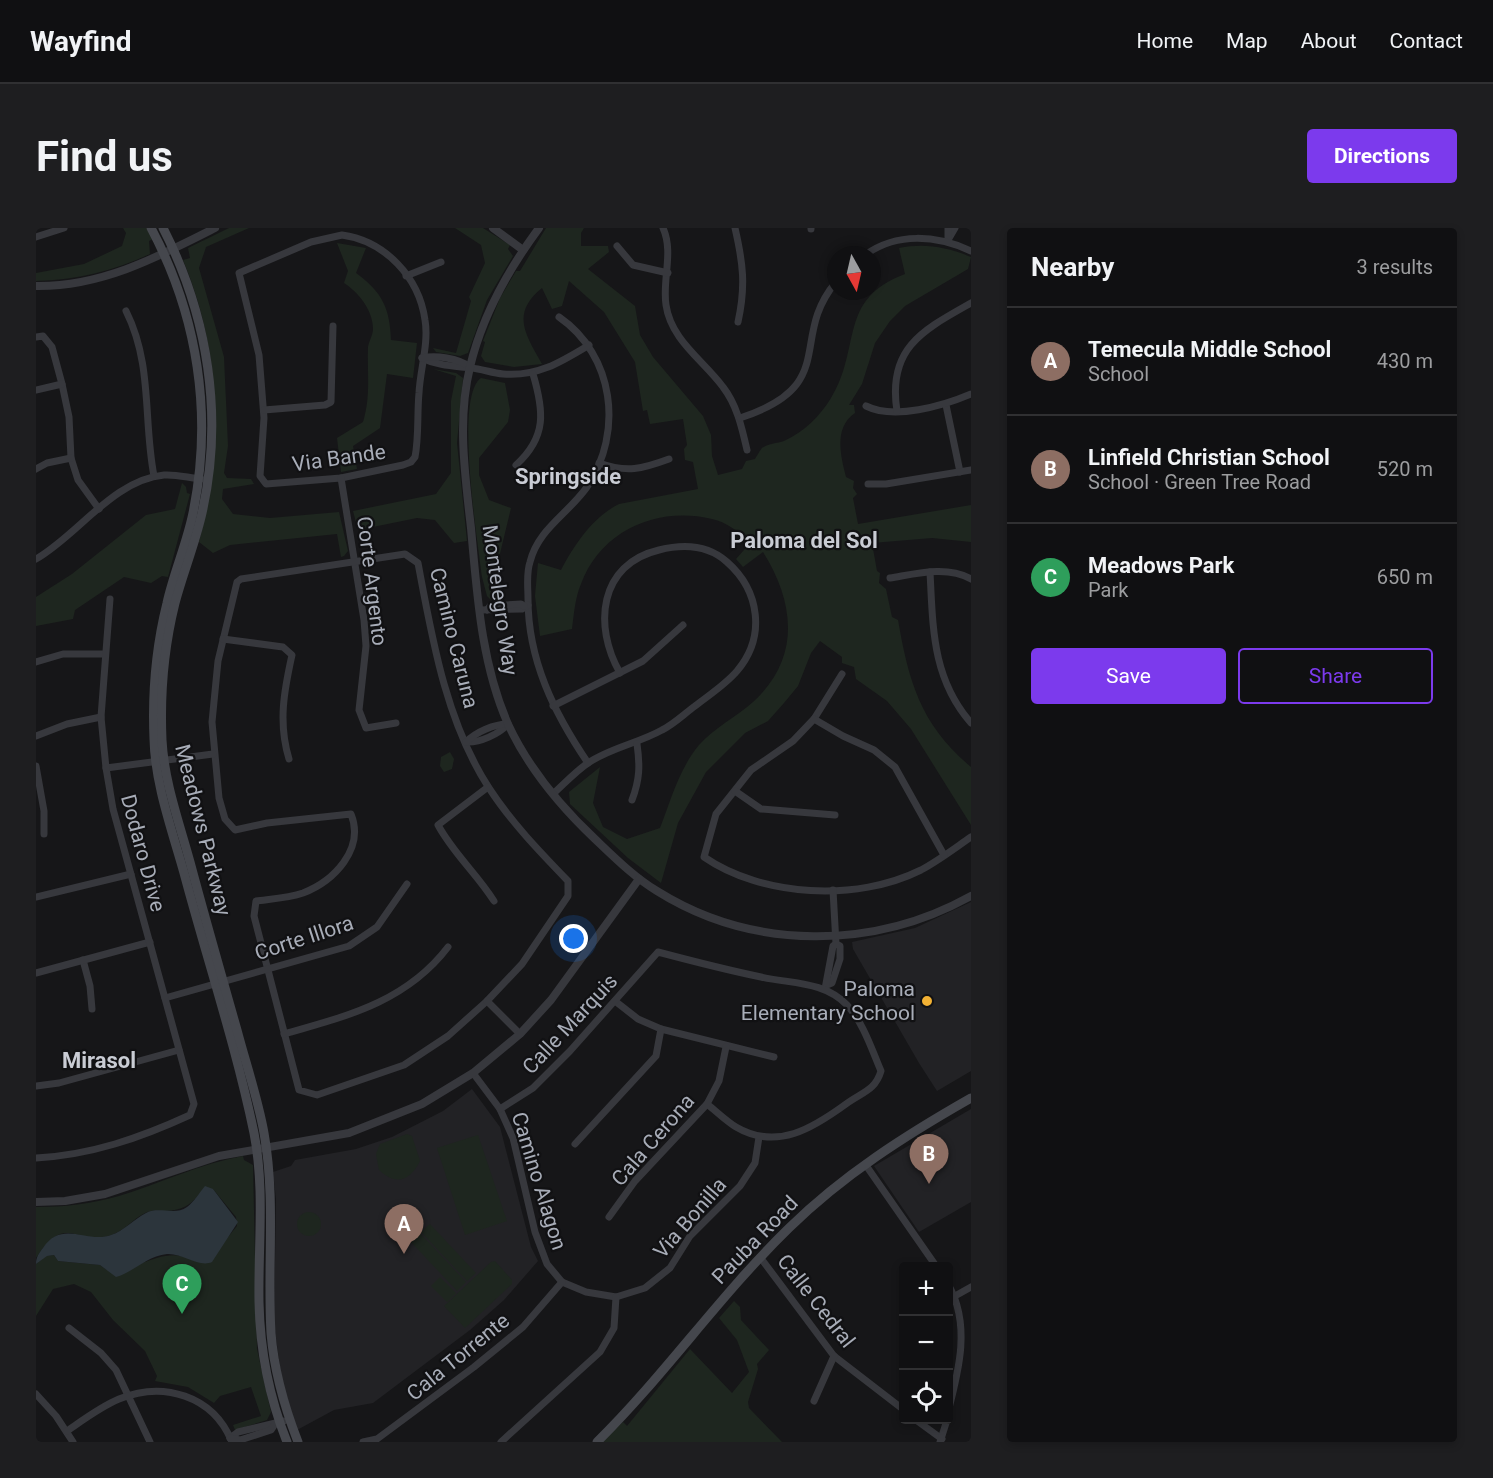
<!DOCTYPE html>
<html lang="en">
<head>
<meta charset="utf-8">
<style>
  :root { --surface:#101012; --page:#1e1e20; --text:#f1f3f6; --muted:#9c9d9f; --line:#303032; --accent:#7c3aed }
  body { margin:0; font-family:Roboto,sans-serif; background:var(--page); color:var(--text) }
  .controls { position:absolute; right:18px; bottom:18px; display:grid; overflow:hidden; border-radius:6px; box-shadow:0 3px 9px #0003 }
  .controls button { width:54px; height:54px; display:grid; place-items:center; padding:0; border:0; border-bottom:2px solid var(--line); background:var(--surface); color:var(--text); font:30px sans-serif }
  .compass { position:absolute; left:791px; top:18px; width:54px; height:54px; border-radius:50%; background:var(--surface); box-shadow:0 3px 9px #0003; rotate:172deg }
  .you { position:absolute; left:538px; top:711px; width:21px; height:21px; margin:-15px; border:4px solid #fff; border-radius:50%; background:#1a73e8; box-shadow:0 0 0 9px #1a73e833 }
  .badge { display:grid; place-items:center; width:39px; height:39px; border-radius:50%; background:var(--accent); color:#fff; font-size:20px; font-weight:700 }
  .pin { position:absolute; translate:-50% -50px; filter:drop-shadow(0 2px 3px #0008) }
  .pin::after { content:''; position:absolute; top:32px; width:21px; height:18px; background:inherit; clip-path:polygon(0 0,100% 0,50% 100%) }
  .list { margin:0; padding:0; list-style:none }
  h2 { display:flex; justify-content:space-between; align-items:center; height:78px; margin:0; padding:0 24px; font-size:26px }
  h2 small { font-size:20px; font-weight:400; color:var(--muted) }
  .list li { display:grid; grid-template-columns:39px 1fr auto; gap:18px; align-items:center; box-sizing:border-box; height:108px; padding:0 24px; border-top:2px solid var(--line) }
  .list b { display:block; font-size:22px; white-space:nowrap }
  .list p { margin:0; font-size:20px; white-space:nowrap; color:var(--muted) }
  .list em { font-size:20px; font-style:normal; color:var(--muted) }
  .actions { display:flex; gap:12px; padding:18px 24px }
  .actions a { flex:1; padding:14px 0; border:2px solid var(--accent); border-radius:6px; text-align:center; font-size:21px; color:var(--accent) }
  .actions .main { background:var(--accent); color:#fff }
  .icon { flex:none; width:33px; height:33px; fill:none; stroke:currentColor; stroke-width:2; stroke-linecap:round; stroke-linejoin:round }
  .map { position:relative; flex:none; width:935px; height:1214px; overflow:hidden; border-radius:6px }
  header { display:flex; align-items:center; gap:36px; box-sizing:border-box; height:84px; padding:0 30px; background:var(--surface); border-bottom:2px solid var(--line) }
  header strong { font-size:28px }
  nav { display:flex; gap:33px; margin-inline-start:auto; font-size:21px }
  .intro { display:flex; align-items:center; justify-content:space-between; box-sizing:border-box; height:144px; padding:0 36px }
  h1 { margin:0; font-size:42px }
  .button { padding:15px 27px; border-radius:6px; background:var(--accent); color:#fff; font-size:21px; font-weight:700 }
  main { display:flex; gap:36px; padding:0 36px }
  aside { flex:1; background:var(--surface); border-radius:6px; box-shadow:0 3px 9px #0003 }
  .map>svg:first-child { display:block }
  .built { fill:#222225 }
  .green { fill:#1e261f }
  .water { fill:#2c353c }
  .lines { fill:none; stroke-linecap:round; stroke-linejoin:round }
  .minor { stroke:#37383d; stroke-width:7 }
  .tertiary { stroke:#37383d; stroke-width:8 }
  .secondary { stroke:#45474d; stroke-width:9 }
  .poi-dot { fill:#f2b134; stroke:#111113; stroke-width:2 }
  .labels { text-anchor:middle; stroke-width:4.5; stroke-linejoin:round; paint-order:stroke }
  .street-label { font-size:21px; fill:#a8adb8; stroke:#111113 }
  .poi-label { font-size:21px; fill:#a8adb8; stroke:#111113; text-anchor:end }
  .neighbourhood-label { font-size:22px; font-weight:bold; fill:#c9ccd4; stroke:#111113 }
</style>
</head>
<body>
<header>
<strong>Wayfind</strong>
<nav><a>Home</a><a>Map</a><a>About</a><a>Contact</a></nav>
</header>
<div class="intro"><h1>Find us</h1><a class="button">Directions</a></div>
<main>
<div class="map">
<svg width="935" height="1214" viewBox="0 0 935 1214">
  <rect width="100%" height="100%" fill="#161618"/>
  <g class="built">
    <path d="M935,674V843L901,863L883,835L817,721L816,714L879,700Z"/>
    <path d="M436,861L464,899L495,1019L502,1033L468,1072L434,1102L337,1175L298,1182L261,1202L246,1153L238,1096L240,971L237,944L255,938L259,932L320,921L356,909L407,883Z"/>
    <path d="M935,881V974L883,1004L838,938Z"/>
  </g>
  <g class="green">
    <path d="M87,0H110L117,11L113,13L114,26C77,43 41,52 0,53V45L48,36L86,18L90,5Z"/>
    <path d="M193,0H213L170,19L163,40L188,129L192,218L188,245L191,250L215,251L218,256L187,261L186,271L197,286L234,290L303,284L312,323L308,328L305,329L301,306L194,317L177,325L163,314C188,219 185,123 147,32L154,30L152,20Z"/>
    <path d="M419,0H447L474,17L472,21L477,28L451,72L432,125L424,128L400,124L397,120L420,125L435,73L433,69L449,35L445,17Z"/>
    <path d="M510,0H548L545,5V18H572L573,24L552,41L599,78L604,107L617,129L667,188L675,207L676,228L682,247L706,241L710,233L719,231C721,228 724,222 726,220C731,216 742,215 748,213C768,204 784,188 795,170C826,120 801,71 869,46L863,20C889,15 910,19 935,29L932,41L869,78L854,93L839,115L826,156L813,177H818L819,185C797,200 805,229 810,249L818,253L817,260L821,266L817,270L822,296L935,277V314L896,310L836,315L841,343L844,345L843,355L850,361L856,389L862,392C873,455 885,497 935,539V597L875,501L851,473L820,451L818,439L806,435V429L784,413L775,425L762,458L748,475L732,493L709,505L670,544L642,595L625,655L592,630L534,576L533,564L564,539L557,575L567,599L591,611L624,600C635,572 643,541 663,517C678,500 700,489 717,474C765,430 759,375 727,324L707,339L700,331L716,313C703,305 691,294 676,291C622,278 565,302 545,356C539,370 538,386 536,401L504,408L499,368L502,335L525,342C538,317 557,289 583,276L662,261L657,234L649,232L648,221L651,217L647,191L614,196L611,182L607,183L599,134L568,84L533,53L526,78L516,81L506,60C474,86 490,107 506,136L478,139L449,134L445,128L449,114L447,113L464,70L480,43H484Z"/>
    <path d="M301,15L330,20L320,45C346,64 354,80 355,112L381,115L377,150L351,146L344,200L317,218L321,241L305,244L301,210L327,194C335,168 331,145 332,119C333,113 337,107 337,101C337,82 322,64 308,55L312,43Z"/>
    <path d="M397,141L420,145L427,150L421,215L431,313L418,315L399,292L381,290L322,302L317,283L400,266L415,245V173L420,148Z"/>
    <path d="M445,150L469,155L474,182L472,194L443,230V247L453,272L475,280L460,342L456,373L451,368L446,349C442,315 418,168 445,150Z"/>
    <path d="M146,255L150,259L151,265L154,266L132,349L126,348L115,355L88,349L39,382L37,391L0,398V369L36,346L110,287L139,281Z"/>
    <path d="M414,524L418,531L416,541L408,544L404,538L405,529Z"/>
    <path d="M371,906L376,908L384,933C374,953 360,958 343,942L340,926L344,916Z"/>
    <path d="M442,907L471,993L429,1007L401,920Z"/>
    <path d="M207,928L208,932L217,937L221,1121L235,1184L231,1192L199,1202L197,1197L225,1188L215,1159L184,1168L178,1175L152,1159L119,1153L121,1148L109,1123L77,1092L55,1064L38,1056L17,1061L0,1088V1036L10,1028L18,1027L22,1033L64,1037L71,1042C82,1040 95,1038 106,1035C124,1029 134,1024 154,1030L192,1009L201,998L200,989L177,961H167C155,978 146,983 125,983C121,983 116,982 111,984C97,990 87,1005 72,1008C37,1016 30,985 0,1030V979C28,979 55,976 83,968C125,955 163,936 207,928Z"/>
    <circle cx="273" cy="996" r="12"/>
    <path d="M394,996L440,1045L431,1053L385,1004Z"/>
    <path d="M384,1005L430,1054L421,1063L375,1014Z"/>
    <path d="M459,1033L476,1052V1056L429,1100L408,1078L455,1034Z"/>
    <path d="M404,1049L420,1065L411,1074L395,1058Z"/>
    <path d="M698,1073L704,1079L705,1092L733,1122L721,1136L722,1141L712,1174L713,1180L746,1214H566L587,1194L591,1198L654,1121L696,1165L713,1144L701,1112L683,1090Z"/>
  </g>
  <path class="water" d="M169,958L177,961L202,994L176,1034C163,1040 147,1025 131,1026C111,1028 98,1044 80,1049L64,1037L22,1033L18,1027L11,1028L0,1036C0,1029 3,1025 7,1020C26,991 51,1016 75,1007C88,1003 98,991 110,985C123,978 139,988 151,979C158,974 163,965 169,958Z"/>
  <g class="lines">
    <g class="minor">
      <path d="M627,0C638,24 626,52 630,77C635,112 667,132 687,159C701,177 706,200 711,222"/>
      <path d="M699,0C707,35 710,58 702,94"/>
      <path d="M775,0V1"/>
      <path d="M306,7C349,13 383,49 389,92C393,115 384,142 383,165C381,186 383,209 379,229L375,234L367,237L305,250L230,256L224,248L228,190L223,127L203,45L275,14Z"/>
      <path d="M0,9L28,0"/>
      <path d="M912,12L919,0"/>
      <path d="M912,12V0"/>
      <path d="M581,18L597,37L632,45"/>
      <path d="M829,27C861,4 900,7 935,23"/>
      <path d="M370,48L405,34"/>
      <path d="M90,83C117,137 107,192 118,248"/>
      <path d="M523,89C578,127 588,204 551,259C532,286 502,301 494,334C490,346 492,358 492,371C492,432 518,485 552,535"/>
      <path d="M0,109L7,108L16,119L26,156L33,189L35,230L42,252L63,281"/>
      <path d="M386,130C402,138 419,138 435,140C446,141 456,145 467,146C501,149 525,134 553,117"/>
      <path d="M386,130C400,127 422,130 434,139"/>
      <path d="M0,162L26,156"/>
      <path d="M910,177L924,244"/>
      <path d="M830,178C858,192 907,178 935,166"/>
      <path d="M228,182L289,177L295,174L297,98"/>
      <path d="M861,183C851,120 887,102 935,75"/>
      <path d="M704,190C805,157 752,111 800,54"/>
      <path d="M563,235C591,245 606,241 633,231"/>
      <path d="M480,237C511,209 508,183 497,146"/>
      <path d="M0,241L11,235L35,230"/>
      <path d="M305,250L328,392L330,418L323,482L330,500L360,495"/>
      <path d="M832,256H850L935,242"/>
      <path d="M369,326L382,335C396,410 410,494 453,560C475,594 504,624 532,653V668L486,736L451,773L412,808L368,837L281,867L263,862L218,688L220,673C235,671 253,670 267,665C298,653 329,621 315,586L231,595L199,602L189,591L183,570L176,494L182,433L201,354L205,351Z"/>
      <path d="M0,331C42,307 77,252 128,247C140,246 153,250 165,251"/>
      <path d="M894,344C897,400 896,450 935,495"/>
      <path d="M854,350C879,346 911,337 935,351"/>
      <path d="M444,382L486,381L492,377"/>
      <path d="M451,382L454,378L485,376L488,378"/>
      <path d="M187,411L247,419L256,427C248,463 242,495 253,531"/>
      <path d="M0,434L27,426H68"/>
      <path d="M806,446L778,491L757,513L715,542L680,586L668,629C726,669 821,674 885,642C902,633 919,620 935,609"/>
      <path d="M517,478L607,433L647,397"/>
      <path d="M778,491L807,508L838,522L859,539L908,627"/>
      <path d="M0,508L31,496L65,489"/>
      <path d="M430,514C444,515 463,506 472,496"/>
      <path d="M430,514C440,504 458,496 472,496"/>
      <path d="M0,538L8,583V606"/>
      <path d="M70,540L177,526"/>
      <path d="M452,559L402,597C417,625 441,646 458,673"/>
      <path d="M699,563L725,581L799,587"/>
      <path d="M518,565C529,555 540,543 552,535C574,520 603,515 626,502C638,496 648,486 659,478C673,467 689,457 701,443C730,409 724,363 691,334C672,317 647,316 623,322C563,336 557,398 584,445"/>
      <path d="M596,572C604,551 604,537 601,516"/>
      <path d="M0,669L95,646"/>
      <path d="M47,732L54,758L56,781"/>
      <path d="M0,745L114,714"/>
      <path d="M791,757L796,755L804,731V718L800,716L797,662"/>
      <path d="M789,761L797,718L800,716"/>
      <path d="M129,770L313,718L341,699L371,656"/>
      <path d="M451,773L484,806"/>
      <path d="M579,773L602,791L625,801L738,829"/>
      <path d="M248,806C311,788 370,774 412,719"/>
      <path d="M437,845L464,881L477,910L499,1004L511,1036L526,1054L550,1064L580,1069L609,1060L634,1040L654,1008L704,958L719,935L723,909"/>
      <path d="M0,858L23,855L143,822"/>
      <path d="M464,881L497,860L534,823L622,724C656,733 691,742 725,749C756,756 788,753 811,777C827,794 836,822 845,843C839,863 826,864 810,876C777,900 741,923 700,899C690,893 680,883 671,876"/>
      <path d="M539,916L620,828L625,801"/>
      <path d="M0,930C55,927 104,910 154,887L158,876L77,581L70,540L65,489L74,371"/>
      <path d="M829,936L900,1038"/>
      <path d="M573,989L599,953L671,876L683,853L690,819"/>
      <path d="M724,1029L798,1128L868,1182"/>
      <path d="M912,1056C935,1096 923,1142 912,1184"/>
      <path d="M919,1068L935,1059"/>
      <path d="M33,1100L65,1125L80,1142L114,1214"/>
      <path d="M0,1166L20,1188L37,1214"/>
      <path d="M778,1173L798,1128"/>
      <path d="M880,1192L906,1211"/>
      <path d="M31,1203C47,1192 64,1179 83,1171C127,1153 177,1167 196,1214"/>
      <path d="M194,1210L202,1204L248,1193"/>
      <path d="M194,1210L204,1212L235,1202L239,1196"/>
      <path d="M327,1214L341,1211L438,1139L487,1099L526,1054"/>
      <path d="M465,1214L564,1124L578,1100L580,1069"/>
      <path d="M904,1214L911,1192"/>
    </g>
    <g class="tertiary">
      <path d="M457,0L487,22"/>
      <path d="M503,0C472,42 446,88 434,139C421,192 429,247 435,300C441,365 445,435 472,496C492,539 525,579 559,611C579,630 598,649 621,663C717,723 838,722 935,668"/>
      <path d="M0,58C65,59 122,29 179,0"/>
      <path d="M0,974L29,973L69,966L183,928L313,905L386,876L437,845L484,806L515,772L603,651"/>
    </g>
    <g class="secondary">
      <path d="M115,0C162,88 177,187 157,285C151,315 138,344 131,375C120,419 116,465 118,511C119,556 136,602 148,645C171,731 200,818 218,905C229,961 222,1017 223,1074C224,1122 233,1169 251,1214"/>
      <path d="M127,0C172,88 188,188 166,285C159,316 147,345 139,375C128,419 124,466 126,512C128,553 143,594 154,634C169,690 185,746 201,802C210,836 222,871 228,905C240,972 231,1038 235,1105C238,1143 248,1178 262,1214"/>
      <path d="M561,1214C629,1147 684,1067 753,1000C807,947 870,907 935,870"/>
    </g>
  </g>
  <circle class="poi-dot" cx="891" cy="773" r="6"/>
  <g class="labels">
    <g class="street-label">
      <text transform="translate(303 230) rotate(-8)" y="7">Via Bande</text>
      <text transform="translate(336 353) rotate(83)" y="7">Corte Argento</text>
      <text transform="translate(464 372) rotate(82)" y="7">Montelegro Way</text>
      <text transform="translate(418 410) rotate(76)" y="7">Camino Caruna</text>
      <text transform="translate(167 602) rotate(76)" y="7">Meadows Parkway</text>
      <text transform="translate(107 625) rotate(75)" y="7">Dodaro Drive</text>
      <text transform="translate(268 710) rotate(-18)" y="7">Corte Illora</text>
      <text transform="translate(534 796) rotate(-47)" y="7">Calle Marquis</text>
      <text transform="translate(617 912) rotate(-49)" y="7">Cala Cerona</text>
      <text transform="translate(503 953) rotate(73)" y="7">Camino Alagon</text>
      <text transform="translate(654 990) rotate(-49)" y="7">Via Bonilla</text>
      <text transform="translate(719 1012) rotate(-46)" y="7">Pauba Road</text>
      <text transform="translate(780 1073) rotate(52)" y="7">Calle Cedral</text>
      <text transform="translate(422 1129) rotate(-39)" y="7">Cala Torrente</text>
    </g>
    <g class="poi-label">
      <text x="879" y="768">Paloma<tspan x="879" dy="24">Elementary School</tspan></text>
    </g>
    <g class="neighbourhood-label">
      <text x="532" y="256">Springside</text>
      <text x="768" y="320">Paloma del Sol</text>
      <text x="63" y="840">Mirasol</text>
    </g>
  </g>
</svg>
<div class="controls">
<button>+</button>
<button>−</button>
<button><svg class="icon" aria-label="locate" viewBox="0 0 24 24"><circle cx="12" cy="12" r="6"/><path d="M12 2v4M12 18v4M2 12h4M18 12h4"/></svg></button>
</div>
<svg class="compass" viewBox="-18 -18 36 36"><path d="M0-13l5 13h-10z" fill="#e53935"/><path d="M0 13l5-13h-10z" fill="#9c9d9f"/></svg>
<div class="you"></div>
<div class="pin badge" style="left:368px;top:1026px;background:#8d6e63">A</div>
<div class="pin badge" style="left:893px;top:956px;background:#8d6e63">B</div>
<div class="pin badge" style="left:146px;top:1086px;background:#2e9e5b">C</div>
</div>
<aside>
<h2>Nearby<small>3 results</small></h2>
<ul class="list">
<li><span class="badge" style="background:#8d6e63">A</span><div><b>Temecula Middle School</b><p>School</p></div><em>430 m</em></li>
<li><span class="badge" style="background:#8d6e63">B</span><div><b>Linfield Christian School</b><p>School · Green Tree Road</p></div><em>520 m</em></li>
<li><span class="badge" style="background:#2e9e5b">C</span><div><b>Meadows Park</b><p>Park</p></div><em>650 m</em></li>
</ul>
<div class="actions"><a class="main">Save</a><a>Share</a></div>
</aside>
</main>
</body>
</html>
